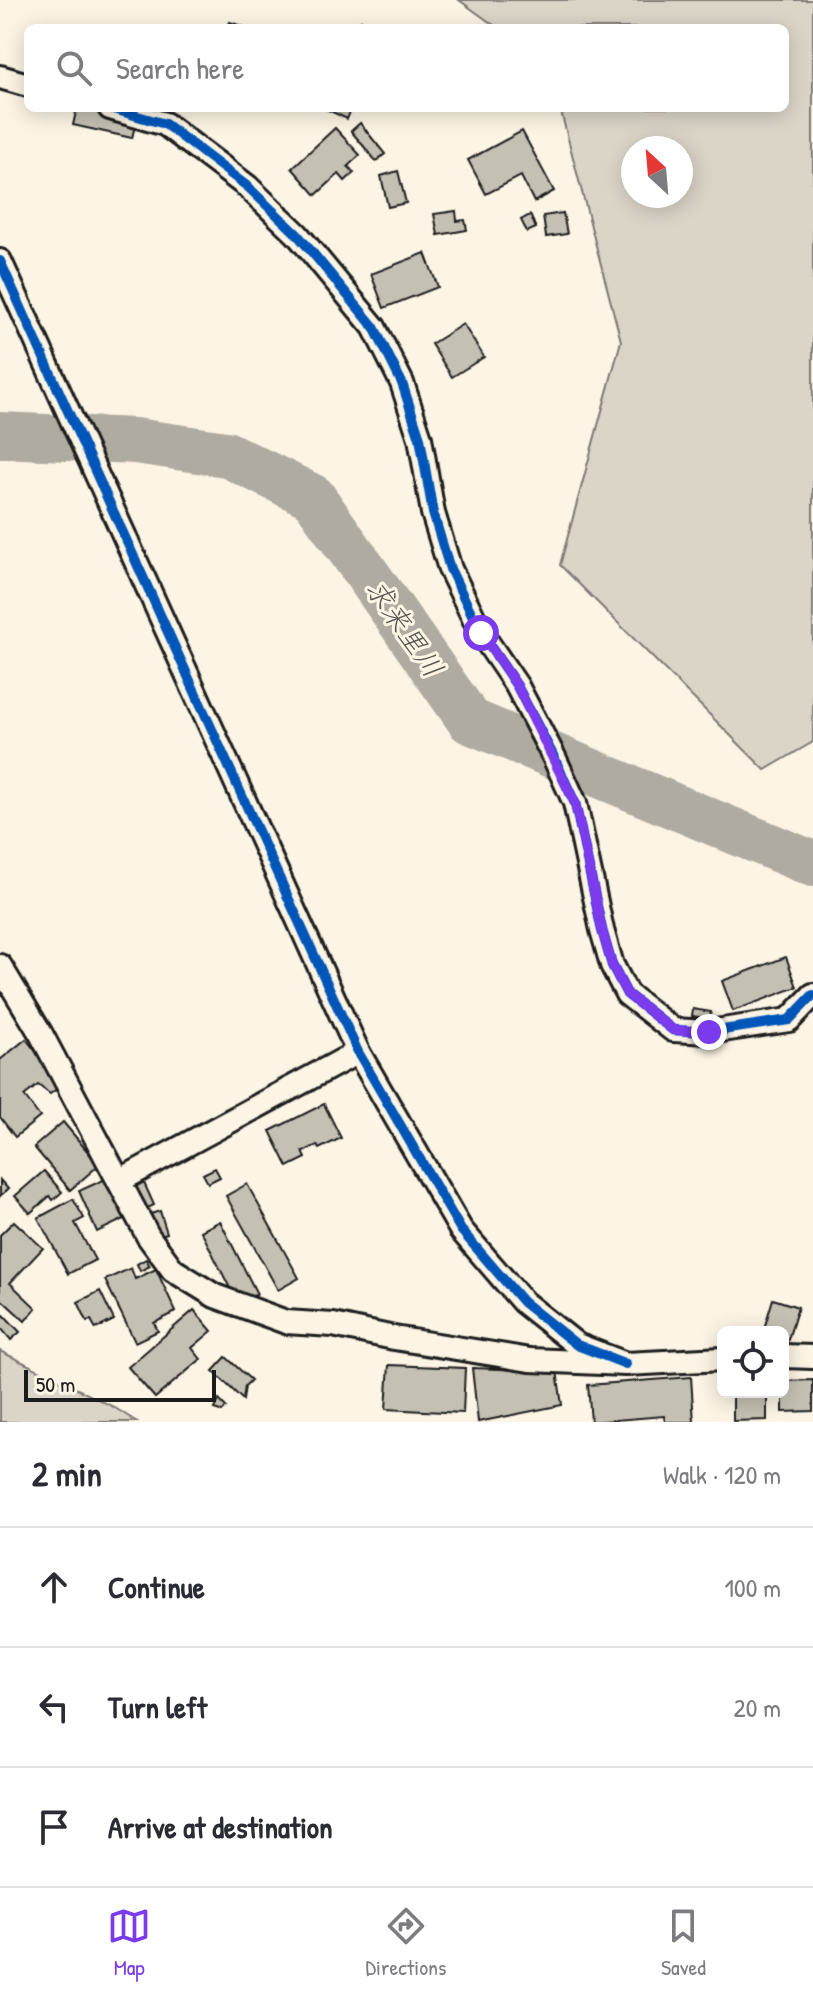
<!DOCTYPE html>
<html lang="en">
<head>
<meta charset="utf-8">
<style>
  :root { --surface:#fff; --page:#f7f7f7; --text:#2b2b33; --muted:#7c7c81; --line:#e1e1e2; --accent:#7c3aed }
  body { margin:0; font-family:"Patrick Hand","Klee One",sans-serif; background:var(--page); color:var(--text) }
  .controls { position:absolute; right:24px; bottom:24px; display:grid; overflow:hidden; border-radius:12px; box-shadow:0 4px 20px #0003 }
  .controls button { width:72px; height:72px; display:grid; place-items:center; padding:0; border:0; border-bottom:2px solid var(--line); background:var(--surface); color:var(--text); font:40px sans-serif }
  .compass { position:absolute; left:621px; top:136px; width:72px; height:72px; border-radius:50%; background:var(--surface); box-shadow:0 4px 20px #0003; rotate:334deg }
  .scale { position:absolute; left:24px; bottom:20px; width:192px; box-sizing:border-box; padding-left:8px; border:4px solid #1c1c1c; border-top:0; font-size:22px; line-height:28px; white-space:nowrap; color:#1c1c1c; -webkit-text-stroke:6px #fcf5e5; paint-order:stroke }
  .stop { position:absolute; width:24px; height:24px; margin:-18px; border:6px solid #7c3aed; border-radius:50%; background:#fff }
  .stop.end { background:#7c3aed; border-color:#fff; box-shadow:0 2px 8px #0008 }
  .list { margin:0; padding:0; list-style:none }
  h2 { display:flex; justify-content:space-between; align-items:center; height:104px; margin:0; padding:0 32px; font-size:34px }
  h2 small { font-size:26px; font-weight:400; color:var(--muted) }
  .list li { display:grid; grid-template-columns:52px 1fr auto; gap:24px; align-items:center; box-sizing:border-box; height:120px; padding:0 32px; border-top:2px solid var(--line) }
  .list b { display:block; font-size:30px; white-space:nowrap }
  .list em { font-size:26px; font-style:normal; color:var(--muted) }
  .icon { flex:none; width:44px; height:44px; fill:none; stroke:currentColor; stroke-width:2; stroke-linecap:round; stroke-linejoin:round }
  .map { position:relative; flex:none; width:813px; height:1422px; overflow:hidden }
  .search { position:absolute; background:var(--surface); box-shadow:0 4px 20px #0003; left:24px; right:24px; top:24px; height:88px; display:flex; align-items:center; gap:20px; box-sizing:border-box; padding:0 28px; border-radius:12px; color:var(--muted); font-size:30px }
  .sheet { height:464px; background:var(--surface) }
  nav { display:flex; justify-content:space-around; align-items:center; box-sizing:border-box; height:112px; border-top:2px solid var(--line); background:var(--surface); font-size:22px; color:var(--muted) }
  nav a { display:grid; justify-items:center; gap:4px }
  nav .on { color:var(--accent) }
  .map>svg:first-child { display:block }
  .green { fill:#dbd5c8; stroke:#7c7872; stroke-width:2; fill-rule:evenodd }
  .lines { fill:none; stroke-linecap:round; stroke-linejoin:round }
  .river { stroke:#b0aba1; stroke-width:46 }
  .building { fill:#c4c0b3; stroke:#1c1c1c; stroke-width:2 }
  .minor-casing { stroke:#1c1c1c; stroke-width:28 }
  .minor { stroke:#fcf5e5; stroke-width:22 }
  .cycleway-casing { stroke:#fcf5e5; stroke-width:15 }
  .cycleway { stroke:#0057b8; stroke-width:10 }
  .route { stroke:#7c3aed; stroke-width:10 }
  .labels { text-anchor:middle; stroke-width:6; stroke-linejoin:round; paint-order:stroke }
  .water-label { font-size:28px; font-style:italic; fill:#575551; stroke:#fcf5e5 }
</style>
</head>
<body>
<div class="map">
<svg width="813" height="1422" viewBox="0 0 813 1422">
  <rect width="100%" height="100%" fill="#fcf5e5"/>
  <filter id="ink" filterUnits="userSpaceOnUse"><feTurbulence type="fractalNoise" baseFrequency=".0125" numOctaves="2"/><feDisplacementMap in="SourceGraphic" scale="16" xChannelSelector="R" yChannelSelector="G"/><feConvolveMatrix kernelMatrix="1 2 1 2 8 2 1 2 1" color-interpolation-filters="sRGB"/></filter>
  <g filter="url(#ink)">
    <g class="green">
      <path d="M459,0H813V742L765,770L560,565L621,341L560,108H785V28H498ZM633,148H681V196H633Z"/>
      <path d="M0,1351L112,1406L137,1422H0Z"/>
    </g>
    <g class="lines">
      <path class="river" d="M0,435L135,441L226,454L313,497L470,721L813,864"/>
    </g>
    <g class="building">
      <path d="M361,20L367,26L365,28H353Z"/>
      <path d="M230,22L244,27L243,28H227Z"/>
      <path d="M77,108H139L132,138L73,125Z"/>
      <path d="M324,108H352L347,119Z"/>
      <path d="M360,123L385,154L376,161L351,131Z"/>
      <path d="M335,128L360,155L348,166L354,173L345,181L339,174L316,195L292,168Z"/>
      <path d="M522,131L554,191L534,202L521,176L486,194L468,160Z"/>
      <path d="M398,171L406,203L388,207L381,176Z"/>
      <path d="M456,211L457,221L465,220L467,230L438,235L434,214Z"/>
      <path d="M563,213L567,234L546,237L543,216Z"/>
      <path d="M530,215L536,228L527,232L521,220Z"/>
      <path d="M425,253L438,287L384,308L371,274Z"/>
      <path d="M463,324L484,357L452,377L431,344Z"/>
      <path d="M786,957L797,987L733,1011L722,981Z"/>
      <path d="M693,1009L711,1012L710,1019L692,1016Z"/>
      <path d="M26,1039L62,1085L50,1094L38,1085L24,1096L40,1117L15,1137L0,1117V1060Z"/>
      <path d="M324,1104L341,1138L319,1149L317,1145L303,1152L306,1158L288,1167L270,1131Z"/>
      <path d="M63,1122L99,1165L70,1190L34,1147Z"/>
      <path d="M136,1165L154,1205L97,1232L79,1191Z"/>
      <path d="M215,1168L220,1177L208,1183L203,1174Z"/>
      <path d="M44,1171L62,1192L53,1200L50,1196L30,1213L15,1196Z"/>
      <path d="M0,1180L8,1189L0,1196Z"/>
      <path d="M247,1184L299,1278L278,1290L226,1196Z"/>
      <path d="M73,1199L84,1218L75,1223L95,1260L68,1274L38,1218Z"/>
      <path d="M160,1211L167,1233L148,1239L141,1217Z"/>
      <path d="M14,1221L43,1248L10,1283L36,1308L25,1321L0,1298V1235Z"/>
      <path d="M220,1221L257,1294L238,1304L201,1231Z"/>
      <path d="M146,1259L150,1266L140,1271L137,1264Z"/>
      <path d="M131,1268L135,1279L156,1269L176,1312L154,1323L158,1331L135,1342L105,1280Z"/>
      <path d="M100,1291L114,1320L96,1329L91,1320L87,1321L78,1302Z"/>
      <path d="M773,1299L798,1307L786,1346L783,1345V1332H763Z"/>
      <path d="M194,1310L212,1331L192,1348L201,1359L155,1398L128,1367Z"/>
      <path d="M4,1315L20,1332L11,1340L0,1327V1318Z"/>
      <path d="M226,1357L251,1380L245,1386L243,1400L213,1371Z"/>
      <path d="M389,1365L465,1368L463,1413L386,1409Z"/>
      <path d="M472,1368L557,1371L562,1405L478,1422Z"/>
      <path d="M691,1377L694,1422H665L664,1416L591,1422L588,1385Z"/>
      <path d="M813,1380V1411L783,1412V1381Z"/>
      <path d="M733,1392H767V1420L733,1421Z"/>
      <path d="M219,1400L226,1407L222,1412L215,1409Z"/>
    </g>
    <g class="lines">
      <defs>
        <g id="minor">
          <path d="M0,77L28,85"/>
          <path d="M110,108L165,124L248,187L297,234L374,327L402,383L420,438L433,513L450,569L481,633L517,686L554,757L575,803L602,930L612,965L627,994L673,1030L709,1032L789,1020L813,995"/>
          <path d="M0,261L358,1052L461,1230L523,1302L577,1345L626,1364"/>
          <path d="M0,966L41,1034L148,1236L173,1270L215,1296L286,1322L333,1325L394,1338L530,1360L626,1364L723,1359"/>
          <path d="M119,1181L358,1052"/>
          <path d="M783,1356L813,1357"/>
        </g>
      </defs>
      <use href="#minor" class="minor-casing"/>
      <use href="#minor" class="minor"/>
      <defs>
        <g id="cycleway">
          <path d="M110,108L165,124L248,187L297,234L374,327L402,383L420,438L433,513L450,569L481,633L517,686L554,757L575,803L602,930L612,965L627,994L673,1030L709,1032L789,1020L813,995"/>
          <path d="M0,261L358,1052L461,1230L523,1302L577,1345L626,1364"/>
        </g>
      </defs>
      <use href="#cycleway" class="cycleway-casing"/>
      <use href="#cycleway" class="cycleway"/>
    </g>
  </g>
  <g class="lines" filter="url(#ink)">
    <path class="route" d="M481,633L517,686L575,803L602,930L612,965L627,994L673,1030L709,1032"/>
  </g>
  <g class="labels">
    <g class="water-label">
      <text transform="translate(405 628) rotate(55)" y="10">求来里川</text>
    </g>
  </g>
</svg>
<div class="controls">
<button><svg class="icon" aria-label="locate" viewBox="0 0 24 24"><circle cx="12" cy="12" r="6"/><path d="M12 2v4M12 18v4M2 12h4M18 12h4"/></svg></button>
</div>
<svg class="compass" viewBox="-18 -18 36 36"><path d="M0-13l5 13h-10z" fill="#e53935"/><path d="M0 13l5-13h-10z" fill="#7c7c81"/></svg>
<div class="scale">50 m</div>
<div class="stop" style="left:481px;top:633px"></div>
<div class="stop end" style="left:709px;top:1032px"></div>
<div class="search"><svg class="icon" aria-label="search" viewBox="0 0 24 24"><circle cx="10" cy="10" r="6"/><path d="M15 15l6 6"/></svg>Search here</div>
</div>
<section class="sheet">
<h2>2 min<small>Walk · 120 m</small></h2>
<ul class="list">
<li><svg class="icon" aria-label="ahead" viewBox="0 0 24 24"><path d="M12 20V5M6 11l6-6 6 6"/></svg><div><b>Continue</b></div><em>100 m</em></li>
<li><svg class="icon" aria-label="left" viewBox="0 0 24 24"><path d="M17 20v-9H6M10 6l-5 5 5 5"/></svg><div><b>Turn left</b></div><em>20 m</em></li>
<li><svg class="icon" aria-label="arrive" viewBox="0 0 24 24"><path d="M6 21V4h12l-3 4 3 4H6"/></svg><div><b>Arrive at destination</b></div></li>
</ul>
</section>
<nav>
<a class="on"><svg class="icon" aria-label="map" viewBox="0 0 24 24"><path d="M3 6l6-2 6 2 6-2v14l-6 2-6-2-6 2zM9 4v14M15 6v14"/></svg>Map</a>
<a><svg class="icon" aria-label="directions" viewBox="0 0 24 24"><path d="M12 3l9 9-9 9-9-9zM9 14v-3h6M13 9l2 2-2 2"/></svg>Directions</a>
<a><svg class="icon" aria-label="saved" viewBox="0 0 24 24"><path d="M7 4h10v16l-5-4-5 4z"/></svg>Saved</a>
</nav>
</body>
</html>
